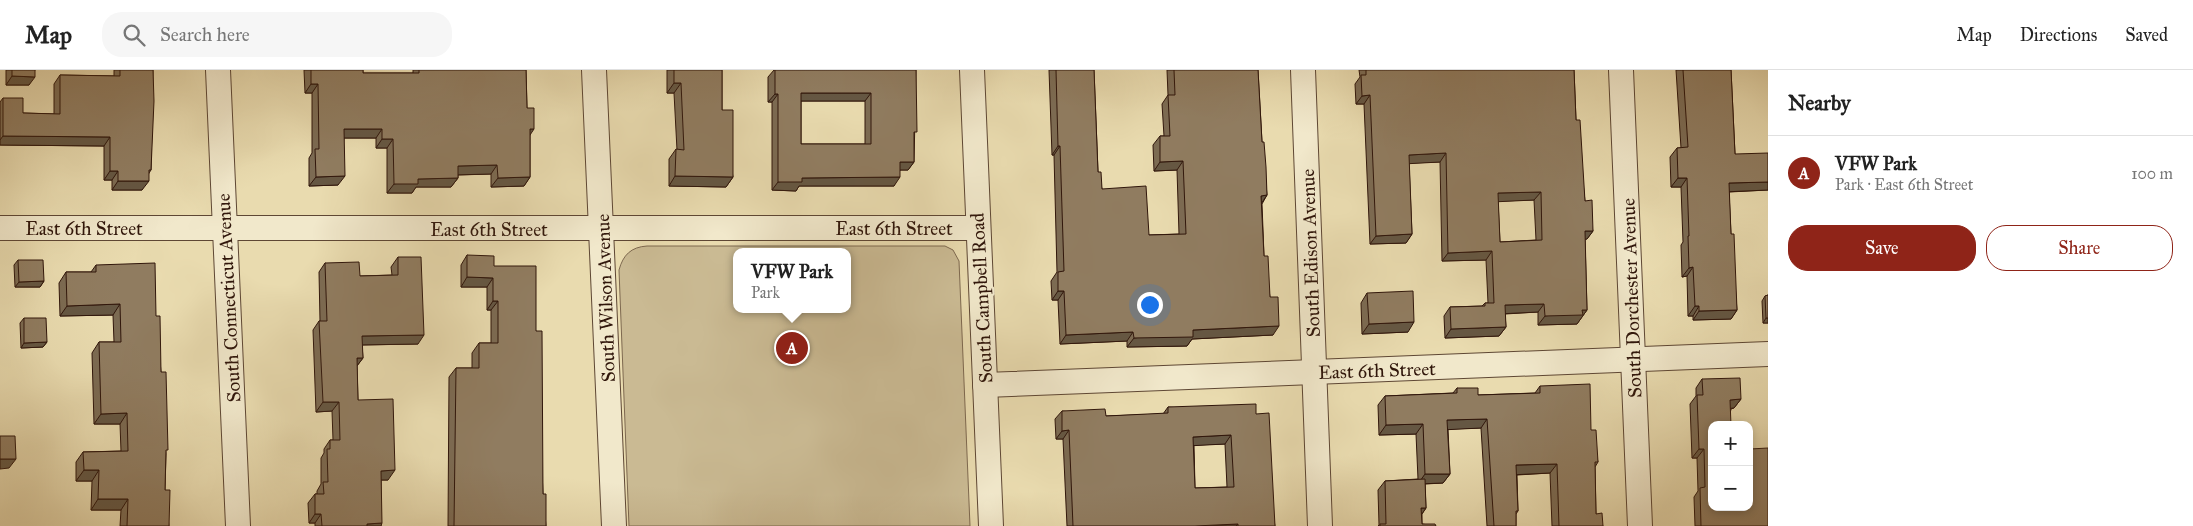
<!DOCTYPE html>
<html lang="en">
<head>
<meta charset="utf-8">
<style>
  :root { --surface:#fff; --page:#f6f6f6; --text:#222; --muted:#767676; --line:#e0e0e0; --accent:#8f2418 }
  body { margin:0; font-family:"IM FELL Great Primer",serif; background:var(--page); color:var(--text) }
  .controls { position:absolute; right:15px; bottom:15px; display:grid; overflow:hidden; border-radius:10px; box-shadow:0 2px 8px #0003 }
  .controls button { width:45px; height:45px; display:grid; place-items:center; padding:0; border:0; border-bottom:1px solid var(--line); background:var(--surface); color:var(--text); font:25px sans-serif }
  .you { position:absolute; left:1149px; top:234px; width:18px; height:18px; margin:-12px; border:4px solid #fff; border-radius:50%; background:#1a73e8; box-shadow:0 0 0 8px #1a73e833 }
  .badge { display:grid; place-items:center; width:32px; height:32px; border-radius:50%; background:var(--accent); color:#fff; font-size:16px; font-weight:700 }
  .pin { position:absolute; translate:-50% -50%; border:2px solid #fff; box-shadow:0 1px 5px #0006 }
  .popup { position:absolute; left:733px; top:178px; width:118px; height:65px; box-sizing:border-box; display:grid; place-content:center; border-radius:10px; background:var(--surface); filter:drop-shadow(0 1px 4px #0005); font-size:16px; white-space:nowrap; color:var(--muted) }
  .popup b { font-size:19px; color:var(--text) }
  .popup::after { content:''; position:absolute; left:50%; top:100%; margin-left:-10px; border:10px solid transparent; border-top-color:var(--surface) }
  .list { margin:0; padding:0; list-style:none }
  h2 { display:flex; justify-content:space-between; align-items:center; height:65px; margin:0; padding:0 20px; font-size:21px }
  h2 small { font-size:16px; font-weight:400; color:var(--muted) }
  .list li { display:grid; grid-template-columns:32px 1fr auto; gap:15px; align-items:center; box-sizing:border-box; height:75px; padding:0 20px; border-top:1px solid var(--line) }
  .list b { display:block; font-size:19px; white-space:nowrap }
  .list p { margin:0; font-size:16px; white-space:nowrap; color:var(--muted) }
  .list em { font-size:16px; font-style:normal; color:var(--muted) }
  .actions { display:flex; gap:10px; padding:15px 20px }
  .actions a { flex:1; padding:11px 0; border:1px solid var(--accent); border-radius:20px; text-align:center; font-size:18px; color:var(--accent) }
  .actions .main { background:var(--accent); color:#fff }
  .icon { flex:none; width:28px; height:28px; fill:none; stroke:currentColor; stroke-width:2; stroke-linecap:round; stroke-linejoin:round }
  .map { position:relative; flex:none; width:1768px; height:456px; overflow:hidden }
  header { display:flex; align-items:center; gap:30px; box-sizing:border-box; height:70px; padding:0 25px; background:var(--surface); border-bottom:1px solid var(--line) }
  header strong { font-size:24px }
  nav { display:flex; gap:28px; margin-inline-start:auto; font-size:18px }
  .search { width:350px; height:45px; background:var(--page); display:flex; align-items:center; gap:12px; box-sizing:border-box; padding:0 18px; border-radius:20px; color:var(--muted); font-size:19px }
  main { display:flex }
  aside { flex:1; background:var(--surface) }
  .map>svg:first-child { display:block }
  .green { fill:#caba93; stroke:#7d684f; fill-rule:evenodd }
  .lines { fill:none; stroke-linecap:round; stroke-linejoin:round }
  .minor-casing { stroke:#5e4734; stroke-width:26 }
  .minor { stroke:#f1e8cb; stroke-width:24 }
  .wall { fill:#7c6b53; stroke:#30160b; fill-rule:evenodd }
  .shaded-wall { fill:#655743; stroke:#30160b }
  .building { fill:#907c60; stroke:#30160b; fill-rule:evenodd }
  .labels { text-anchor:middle; stroke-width:4.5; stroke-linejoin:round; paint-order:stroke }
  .street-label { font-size:19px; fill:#30160b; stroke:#f1e8cb }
</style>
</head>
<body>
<header>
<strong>Map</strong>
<div class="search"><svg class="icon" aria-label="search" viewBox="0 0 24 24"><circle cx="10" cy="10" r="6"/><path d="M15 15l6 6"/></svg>Search here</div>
<nav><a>Map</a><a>Directions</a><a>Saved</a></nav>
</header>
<main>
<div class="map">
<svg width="1768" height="456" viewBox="0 0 1768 456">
  <rect width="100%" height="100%" fill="#e9dbaf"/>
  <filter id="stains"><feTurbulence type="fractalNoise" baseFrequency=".004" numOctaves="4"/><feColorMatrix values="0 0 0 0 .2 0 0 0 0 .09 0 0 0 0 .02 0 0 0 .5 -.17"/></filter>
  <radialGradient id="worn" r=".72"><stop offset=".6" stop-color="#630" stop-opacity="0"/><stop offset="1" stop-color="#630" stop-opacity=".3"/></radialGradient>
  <path class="green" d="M945,176L953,180L959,191L970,456H629L619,200C623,185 631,177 647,176ZM737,182H847V239H737Z"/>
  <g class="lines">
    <defs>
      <g id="minor">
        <path d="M218,0L238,456"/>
        <path d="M594,0L614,456"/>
        <path d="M972,0L991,456"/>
        <path d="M1303,0L1320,456"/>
        <path d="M1621,0L1640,456"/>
        <path d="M0,158H978"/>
        <path d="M985,315L1768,284"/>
      </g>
    </defs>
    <use href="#minor" class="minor-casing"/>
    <use href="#minor" class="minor"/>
  </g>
  <g class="wall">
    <path d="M6,0H35L29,15H6Z"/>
    <path d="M114,0H153L151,100L149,103L142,120H112V110H104V76L0,75V32L3,28L23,43L54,44V14L60,5L114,6Z"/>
    <path d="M304,0H363V3H413V0H526L527,38L530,65V107L524,116L491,117V104L458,105V108L451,117H416L412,123H387V78H376V68H344L338,115L309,116V88L312,83V23H305Z"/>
    <path d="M667,0H722V40L733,107L726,117L669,116V89L676,79L677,80L674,23H667Z"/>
    <path d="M774,0H916L914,92L908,100H900L894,116H799L796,121L772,120V32H768V7ZM801,31H865V74H801Z"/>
    <path d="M1049,0H1094L1098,102L1102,119L1149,165L1179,164L1177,100L1154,101L1153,75L1160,66H1164L1162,34L1168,25L1167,0H1258L1262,72L1267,125L1262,134L1264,186L1270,227L1273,265L1192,269L1187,276L1127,277V271L1060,274L1058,230H1052L1051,211L1057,202L1054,85H1052Z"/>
    <path d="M1359,0H1574L1576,50L1585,131L1593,161L1587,169H1585L1587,240L1577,254L1538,255V242L1505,244L1506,257L1499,266L1445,268L1444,246L1450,237L1482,236L1485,233H1488L1486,190L1442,191L1440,92L1409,93L1412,164L1406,173L1370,174L1364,34H1356L1355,14L1360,7ZM1534,130L1536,170L1500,172L1498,131Z"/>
    <path d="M1676,0H1731L1735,84L1768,120L1729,122L1731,164L1737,240L1731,249L1693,250V246H1688L1687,206L1682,207L1681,175L1683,172L1681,117H1671L1670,87L1677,78H1681Z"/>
    <path d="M467,185L494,196L536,261L543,424L546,456H448L449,307L456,298H472V283L479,273H491V240H487V217H461V195Z"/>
    <path d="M398,187L418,274L362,275L363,288L357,296L358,330L388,410H381V456H315V453H309L308,433L315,424H317V421L321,414V388L324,383V379L330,370H333L332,341L316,342L313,260L319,251H320L319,202L325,193L360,206L392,205L391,197Z"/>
    <path d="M18,190L44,211L40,217H15L14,195Z"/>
    <path d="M96,195L156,246L161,302L166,384L165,420L169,456H120L121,440H91L92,411H76V392L83,382L121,381L120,354H94L92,283L99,272H114L113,245L60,246L59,213L66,202H91Z"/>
    <path d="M1367,223L1408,262L1362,264L1361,233Z"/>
    <path d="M1768,225V253H1763L1762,231L1765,226Z"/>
    <path d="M24,248L47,272L43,277L21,278L20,253Z"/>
    <path d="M1702,309L1741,329L1734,338L1731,339L1712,437L1750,379L1768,456H1695L1694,427L1698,421L1697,388H1692L1690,334L1696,326V318Z"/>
    <path d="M1540,316L1591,360L1598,392L1595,397L1596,444L1603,456H1552L1550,403L1517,405L1518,441L1516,444V456H1487L1481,358L1448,359L1450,404L1443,413L1425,414L1426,438L1422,444V454L1436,456H1378L1379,455L1378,420L1385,411L1418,409L1416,364L1379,365L1378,335L1385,326L1453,323L1457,318L1478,325L1535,323Z"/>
    <path d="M1168,337L1256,344L1275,456H1067L1063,369H1056L1055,349L1062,341L1106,346L1163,344ZM1225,374L1227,417L1195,418L1194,375Z"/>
  </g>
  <g class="shaded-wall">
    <path d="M12,6L35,7L29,15H6Z"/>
    <path d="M674,13H681L674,23H667Z"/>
    <path d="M311,14H318L312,23H305Z"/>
    <path d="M801,23H871L865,31H795Z"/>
    <path d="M775,24H778L772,32H768Z"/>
    <path d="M1370,25L1364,34H1356L1362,26Z"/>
    <path d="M344,59H382L376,68H338Z"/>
    <path d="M530,59H534L528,68Z"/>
    <path d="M3,66L110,67L104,76L0,75V70Z"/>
    <path d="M382,69H393L387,78H376Z"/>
    <path d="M1058,76H1060L1054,85H1052Z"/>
    <path d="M1446,83L1440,92L1403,94L1409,85Z"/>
    <path d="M1183,91L1177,100L1154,101L1160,92Z"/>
    <path d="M900,92H914L908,100H894Z"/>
    <path d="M497,95L491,104L451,105L458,96Z"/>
    <path d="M110,101H118L112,110H104Z"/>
    <path d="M345,106L338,115L309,116L316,107Z"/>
    <path d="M675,106L733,107L726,117L669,116Z"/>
    <path d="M530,107L524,116L491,117L498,108Z"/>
    <path d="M900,107L894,116H799L796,121L772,120L778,112L802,108Z"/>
    <path d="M458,108L451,117H416L412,123H387L394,114L418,109Z"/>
    <path d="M1678,108H1687L1681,117H1671Z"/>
    <path d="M118,111H149L142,120H112Z"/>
    <path d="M1768,112V120L1723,122L1729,113Z"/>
    <path d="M1541,122L1534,130L1492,132L1498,123Z"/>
    <path d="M1267,125L1261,134V126Z"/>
    <path d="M1585,161H1593L1587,169L1579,170Z"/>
    <path d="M1412,164L1406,173L1370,174L1376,166Z"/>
    <path d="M1492,181L1486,190L1442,191L1448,183Z"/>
    <path d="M1693,197L1687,206L1682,207L1689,198Z"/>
    <path d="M467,207L493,208L487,217H461Z"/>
    <path d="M44,211L40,217H15L19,212Z"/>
    <path d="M1058,221H1064L1058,230H1052Z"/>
    <path d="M493,231H498L491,240H487Z"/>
    <path d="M120,234L113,245L60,246L67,236Z"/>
    <path d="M1544,234L1538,242L1498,244L1505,235Z"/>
    <path d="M1695,236H1699L1693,246H1688Z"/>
    <path d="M1582,240H1587L1577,254L1538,255L1545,246Z"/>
    <path d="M1737,240L1731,249L1693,250L1699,241Z"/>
    <path d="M1766,248H1768V253H1763Z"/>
    <path d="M1414,252L1408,262L1362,264L1369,254Z"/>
    <path d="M1279,256L1273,265L1192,269L1187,276L1127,277L1134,268L1193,260Z"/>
    <path d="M1506,257L1499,266L1445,268L1451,259Z"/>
    <path d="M1133,262L1127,271L1060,274L1066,265Z"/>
    <path d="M424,265L418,274L356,275L362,266Z"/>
    <path d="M47,272L43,277L21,278L24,273Z"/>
    <path d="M357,288H363L356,297Z"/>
    <path d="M1741,329L1734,338L1724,339L1730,330Z"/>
    <path d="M323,332H339L332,341L316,342Z"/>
    <path d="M127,343L120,354H94L101,344Z"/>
    <path d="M1487,349L1481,358L1441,360L1447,350Z"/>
    <path d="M1423,354L1416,364L1379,365L1386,355Z"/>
    <path d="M1069,360L1063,369H1056L1062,361Z"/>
    <path d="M1231,365L1225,374L1187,376L1193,367Z"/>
    <path d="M1699,379H1704L1697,388H1692Z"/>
    <path d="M0,389H16L9,398L0,399Z"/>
    <path d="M1557,394L1550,403L1510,405L1516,395Z"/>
    <path d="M84,400H99L92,411H76Z"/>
    <path d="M395,400L388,410H374L381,401Z"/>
    <path d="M1425,404H1450L1443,413L1418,414Z"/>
    <path d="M98,429H128L121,440H91Z"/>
    <path d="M1421,438H1426L1419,448Z"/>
    <path d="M315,444H321L315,453H309Z"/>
    <path d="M382,453L381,456H366L367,454Z"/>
    <path d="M1238,454L1236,456H1195Z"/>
  </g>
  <g class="building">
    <path d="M12,0H35V7L12,6Z"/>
    <path d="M120,0H153L154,31L151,100H149V111H118V101H110V67L3,66V28H23V43L60,44V5L120,6Z"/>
    <path d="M311,0H363V3H419V0H526L527,38H534V59H530V107L498,108L497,95L458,96V108L418,109V114H394L393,69H382V59H344L345,106L316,107L315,79H319L318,14H311Z"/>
    <path d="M674,0H722V40H733V107L675,106L676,79L684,80L681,13H674Z"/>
    <path d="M775,0H916L917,62H914V92H900V107L802,108V112H778V24H775ZM801,23H871V74H801Z"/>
    <path d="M1056,0H1094L1098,102H1101L1102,119L1146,116L1149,165L1186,164L1183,91L1160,92V66H1170L1168,25H1175L1174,0H1258L1262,72H1264L1266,97L1267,125L1261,126L1264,186H1268L1270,227H1278L1279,256L1193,260V267L1134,268L1133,262L1066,265L1064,221H1058V202L1064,201L1060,76H1058Z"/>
    <path d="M1366,0H1574L1576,50H1580L1585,131L1592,130L1593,161H1585L1587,240H1582L1583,245L1545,246L1544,234L1505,235L1506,257L1451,259L1450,237L1485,236V233H1494L1492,181L1448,183L1446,83L1409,85L1412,164L1376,166L1370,25L1362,26L1361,5H1366ZM1541,122L1542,170L1500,172L1498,123Z"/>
    <path d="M1683,0H1731L1735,84L1768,83V112L1729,113L1731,164H1734L1737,240L1699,241V236H1695L1693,197L1689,198L1688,166H1689L1687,108H1678L1677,78L1688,77Z"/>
    <path d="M467,185L494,186V196H536V261H542L543,424H546V456H454L456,298H479V273H498V231H493V208L467,207Z"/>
    <path d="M398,187H421L424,265L362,266L363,288H357L358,330L393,329L395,400L381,401L382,453L367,454V456H322L321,444H315V424H324L323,412H328L327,379H330V370H340L339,332H323L319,251H327L325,193L359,192L360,206L398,205Z"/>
    <path d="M18,190H43L44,211L19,212Z"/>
    <path d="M155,193L156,246H160L161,302H166L168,380H166L165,420H170L169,456H127L128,429H98L99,400H84L83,382L128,381L127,343L101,344L99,272H121L120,234L67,236L66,202H96V195Z"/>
    <path d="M1413,221L1414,252L1369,254L1367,223Z"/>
    <path d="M1768,225V248H1766L1765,226Z"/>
    <path d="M24,248H46L47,272L24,273Z"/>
    <path d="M1740,308L1741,329L1730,330L1731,355H1712V437H1749V372H1750V379L1768,378V456H1701L1700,418L1705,417L1704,379H1699L1697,325H1703L1702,309Z"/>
    <path d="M1590,314L1591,360H1596L1598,392H1595L1596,444L1602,443L1603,456H1559L1557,394L1516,395L1518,441H1516V456H1494L1487,349L1447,350L1450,404H1425L1423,354L1386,355L1385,326L1457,323V318H1478V325L1540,323V316Z"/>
    <path d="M1256,334V344L1269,343L1275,456H1238V454L1195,456H1073L1069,360L1062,361V341L1105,339L1106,346L1168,343V337ZM1231,365L1234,417L1195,418L1193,367Z"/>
    <path d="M0,366H15L16,389H0Z"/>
    <path d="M1425,409L1426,438H1421L1422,454H1435L1436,456H1380V454H1386L1385,411Z"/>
  </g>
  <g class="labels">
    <g class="street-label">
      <text x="84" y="165">East 6th Street</text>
      <text x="894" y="165">East 6th Street</text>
      <text x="489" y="166">East 6th Street</text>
      <text transform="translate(1310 183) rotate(-92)" y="7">South Edison Avenue</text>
      <text transform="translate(228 228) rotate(-93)" y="7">South Connecticut Avenue</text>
      <text transform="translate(605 228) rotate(-92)" y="7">South Wilson Avenue</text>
      <text transform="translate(981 228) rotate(-93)" y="7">South Campbell Road</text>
      <text transform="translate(1631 228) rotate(-92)" y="7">South Dorchester Avenue</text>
      <text transform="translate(1377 300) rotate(-2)" y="7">East 6th Street</text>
    </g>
  </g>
  <rect width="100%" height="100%" filter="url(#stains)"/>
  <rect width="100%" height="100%" fill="url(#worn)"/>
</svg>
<div class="controls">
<button>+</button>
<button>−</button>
</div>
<div class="you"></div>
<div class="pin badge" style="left:792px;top:278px">A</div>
<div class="popup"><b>VFW Park</b>Park</div>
</div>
<aside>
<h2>Nearby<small></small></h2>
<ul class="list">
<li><span class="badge">A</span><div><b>VFW Park</b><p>Park · East 6th Street</p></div><em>100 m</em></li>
</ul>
<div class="actions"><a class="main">Save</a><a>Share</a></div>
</aside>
</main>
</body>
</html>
